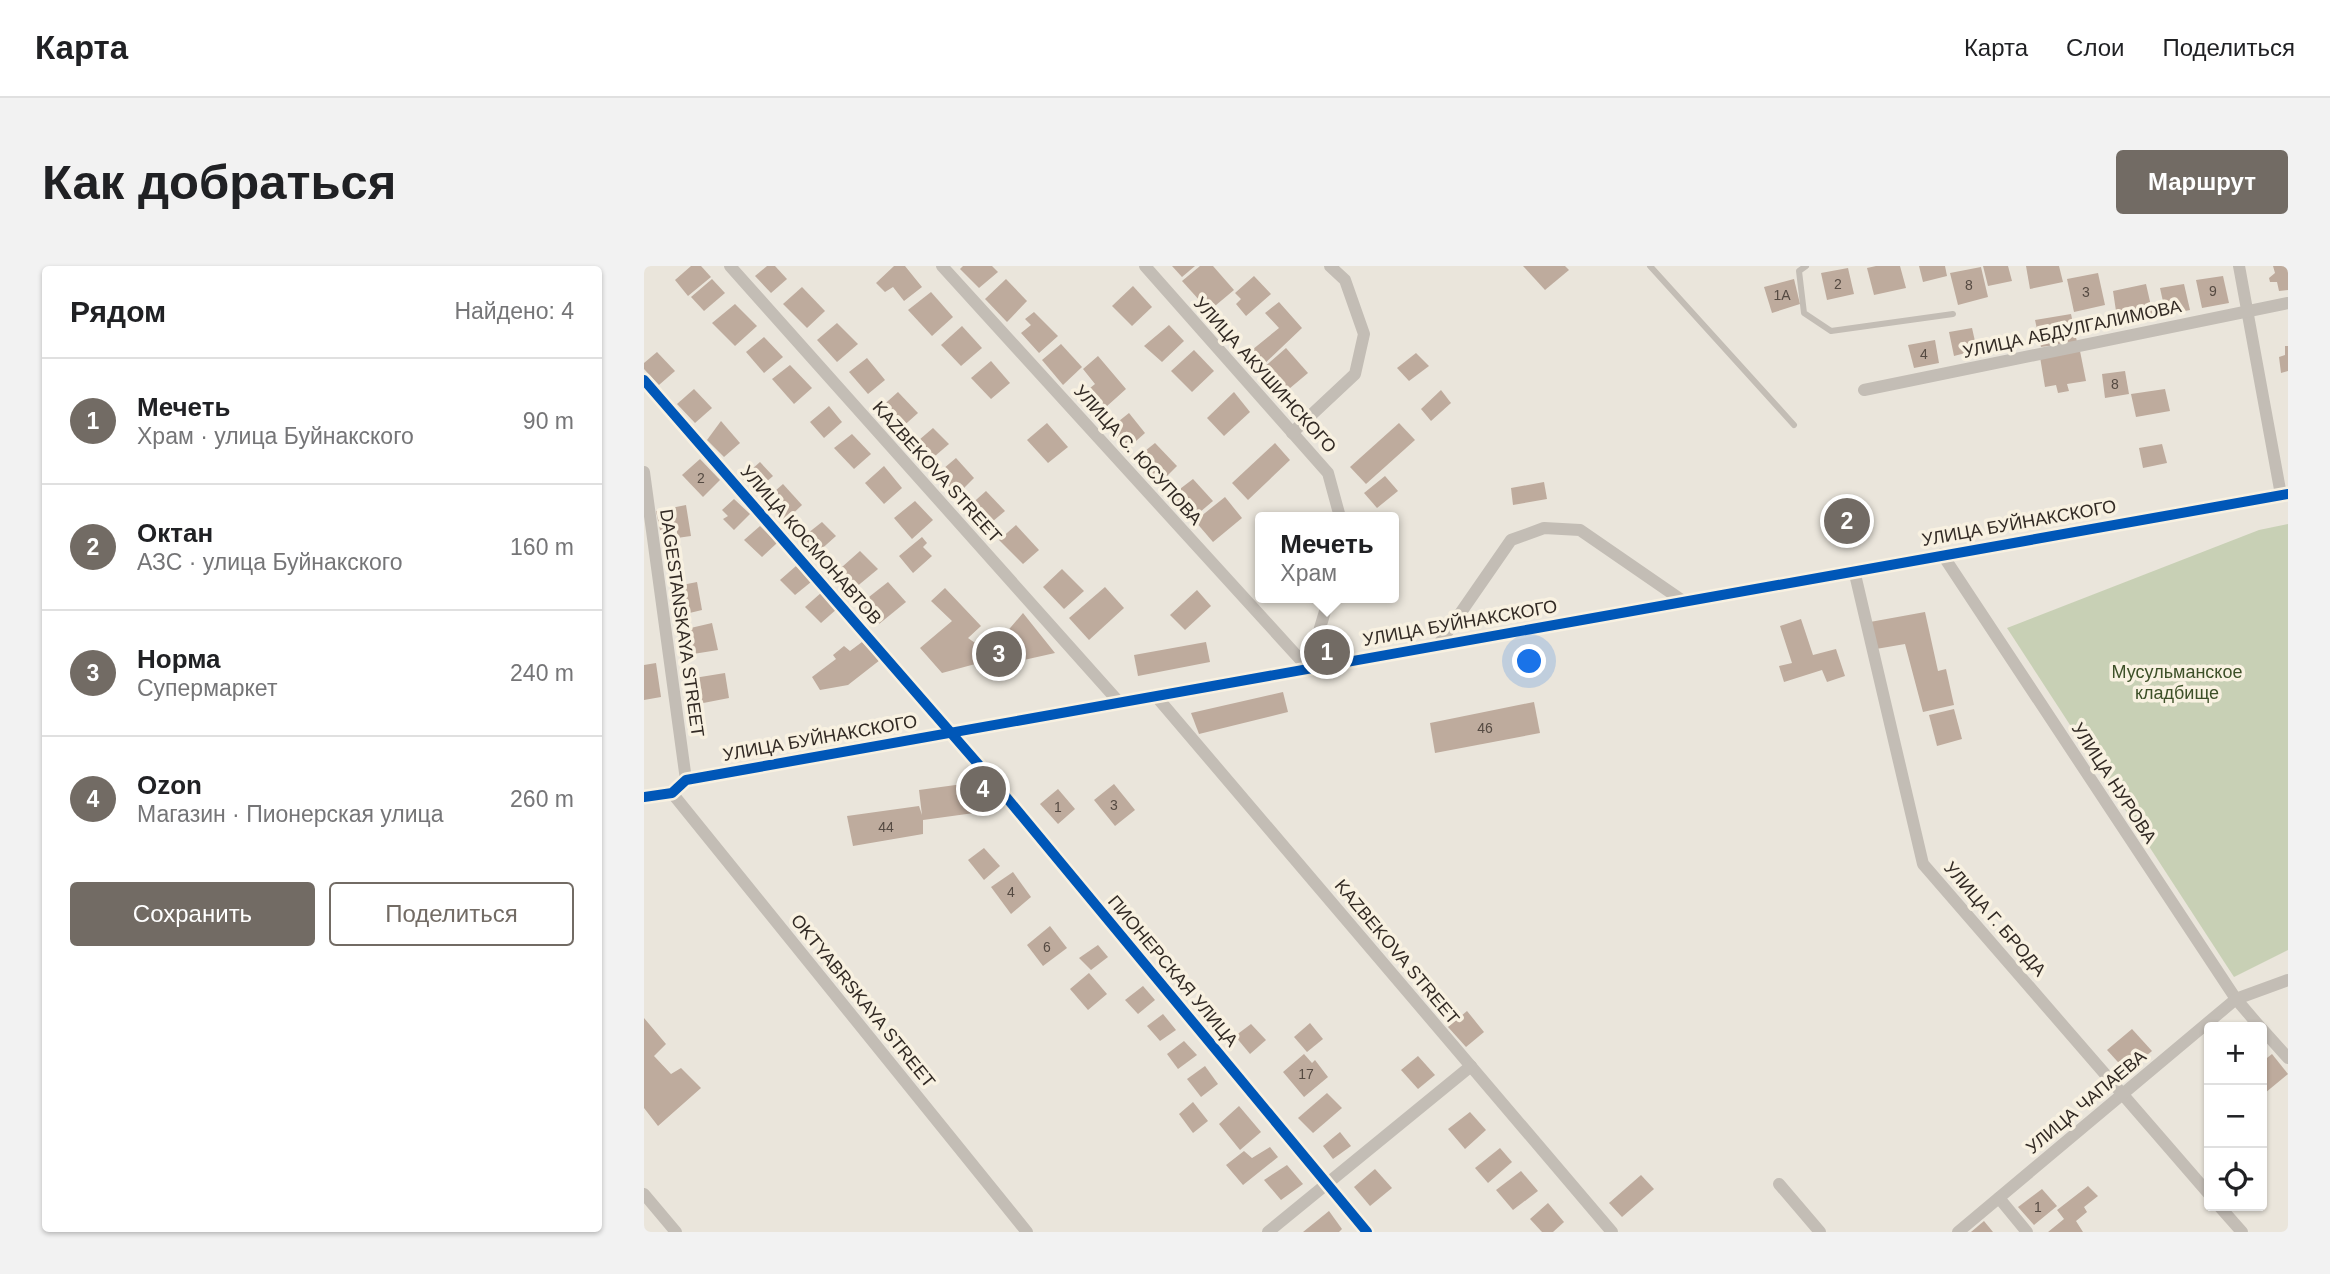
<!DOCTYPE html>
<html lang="ru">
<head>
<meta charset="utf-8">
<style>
  :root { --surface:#fff; --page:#f2f2f2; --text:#202124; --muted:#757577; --line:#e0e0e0; --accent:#726b64 }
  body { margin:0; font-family:Arial,sans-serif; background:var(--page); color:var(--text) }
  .controls { position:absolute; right:21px; bottom:21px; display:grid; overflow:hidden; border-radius:7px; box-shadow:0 2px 5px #0004 }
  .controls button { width:63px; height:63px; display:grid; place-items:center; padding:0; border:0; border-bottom:2px solid var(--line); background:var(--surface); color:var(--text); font:35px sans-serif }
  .you { position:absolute; left:886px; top:396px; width:24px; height:24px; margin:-18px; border:5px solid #fff; border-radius:50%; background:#1a73e8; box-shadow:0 0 0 10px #1a73e833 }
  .badge { display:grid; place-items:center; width:46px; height:46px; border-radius:50%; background:var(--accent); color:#fff; font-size:23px; font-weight:700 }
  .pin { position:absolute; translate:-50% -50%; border:4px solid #fff; box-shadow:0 2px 7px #0006 }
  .popup { position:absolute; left:611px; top:246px; width:144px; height:91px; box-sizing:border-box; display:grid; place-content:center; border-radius:7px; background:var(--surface); filter:drop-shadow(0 2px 5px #0005); font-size:23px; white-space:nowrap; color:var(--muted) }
  .popup b { font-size:26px; color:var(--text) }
  .popup::after { content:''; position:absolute; left:50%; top:100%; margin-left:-14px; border:14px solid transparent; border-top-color:var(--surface) }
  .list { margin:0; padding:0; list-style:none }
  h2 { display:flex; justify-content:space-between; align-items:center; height:91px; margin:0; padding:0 28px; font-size:30px }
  h2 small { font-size:23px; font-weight:400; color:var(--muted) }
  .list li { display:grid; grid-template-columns:46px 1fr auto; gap:21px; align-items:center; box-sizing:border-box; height:126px; padding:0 28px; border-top:2px solid var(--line) }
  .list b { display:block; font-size:26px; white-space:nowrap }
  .list p { margin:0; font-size:23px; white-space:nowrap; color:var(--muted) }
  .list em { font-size:23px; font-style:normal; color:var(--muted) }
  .actions { display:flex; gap:14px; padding:21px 28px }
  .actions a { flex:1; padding:16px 0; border:2px solid var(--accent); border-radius:7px; text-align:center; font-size:24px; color:var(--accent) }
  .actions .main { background:var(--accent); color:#fff }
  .icon { flex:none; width:38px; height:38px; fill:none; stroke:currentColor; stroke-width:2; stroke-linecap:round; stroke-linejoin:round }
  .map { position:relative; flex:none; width:1644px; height:966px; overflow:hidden; border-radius:7px }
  header { display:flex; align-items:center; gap:42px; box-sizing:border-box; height:98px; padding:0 35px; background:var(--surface); border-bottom:2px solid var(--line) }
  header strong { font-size:33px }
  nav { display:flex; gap:38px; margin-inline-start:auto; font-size:24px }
  .intro { display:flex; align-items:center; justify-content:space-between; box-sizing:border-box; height:168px; padding:0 42px }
  h1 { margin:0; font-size:49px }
  .button { padding:18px 32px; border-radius:7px; background:var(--accent); color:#fff; font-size:24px; font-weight:700 }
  main { display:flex; gap:42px; padding:0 42px }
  aside { flex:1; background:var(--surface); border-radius:7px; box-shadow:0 2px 5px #0004 }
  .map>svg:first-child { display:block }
  .green { fill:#c8d0b5 }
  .building { fill:#beab9d }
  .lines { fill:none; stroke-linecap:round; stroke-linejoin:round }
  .lane { stroke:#c3bdb5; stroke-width:6 }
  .street { stroke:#c3bdb5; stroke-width:12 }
  .cycleway-casing { stroke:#f8f1e1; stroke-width:15 }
  .cycleway { stroke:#0057b8; stroke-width:10 }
  .labels { text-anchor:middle; stroke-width:7; stroke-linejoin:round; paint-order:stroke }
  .number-label { font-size:14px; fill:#554a42 }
  .street-label { font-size:18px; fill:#322a24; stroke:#f8f1e1 }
  .park-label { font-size:18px; fill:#3d5028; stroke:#f8f1e1 }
</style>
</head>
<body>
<header>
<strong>Карта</strong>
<nav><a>Карта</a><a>Слои</a><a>Поделиться</a></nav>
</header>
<div class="intro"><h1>Как добраться</h1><a class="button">Маршрут</a></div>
<main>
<aside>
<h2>Рядом<small>Найдено: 4</small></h2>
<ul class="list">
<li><span class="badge">1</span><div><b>Мечеть</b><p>Храм · улица Буйнакского</p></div><em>90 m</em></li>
<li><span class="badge">2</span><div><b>Октан</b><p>АЗС · улица Буйнакского</p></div><em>160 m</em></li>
<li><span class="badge">3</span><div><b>Норма</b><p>Супермаркет</p></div><em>240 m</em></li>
<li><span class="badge">4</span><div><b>Ozon</b><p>Магазин · Пионерская улица</p></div><em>260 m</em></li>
</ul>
<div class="actions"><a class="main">Сохранить</a><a>Поделиться</a></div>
</aside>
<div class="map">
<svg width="1644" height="966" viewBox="0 0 1644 966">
  <rect width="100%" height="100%" fill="#eae5db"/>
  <path class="green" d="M1644,258V684L1590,711L1363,362L1615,264Z"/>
  <g class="building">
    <path d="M47,0H57L67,11L44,30L31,14Z"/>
    <path d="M123,0H131L143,13L127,27L111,10Z"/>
    <path d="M250,0H261L278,21L260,35L249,21L241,26L232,17Z"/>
    <path d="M319,0H348L354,6L335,22L316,3Z"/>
    <path d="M528,0H551L538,11Z"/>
    <path d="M556,0H569L590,24L565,45L538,15Z"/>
    <path d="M879,0H921L925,4L901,24Z"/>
    <path d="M1232,0H1256L1262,22L1230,29L1223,2Z"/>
    <path d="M1275,0H1301L1303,10L1279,16Z"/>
    <path d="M1339,0H1364L1368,15L1344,20Z"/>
    <path d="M1382,0H1415L1419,16L1386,23Z"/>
    <path d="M1629,0H1644V24L1635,25L1633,16H1626L1625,12L1631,7Z"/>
    <path d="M1337,1L1344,31L1314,39L1306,7Z"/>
    <path d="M1204,2L1210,28L1183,34L1177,7Z"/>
    <path d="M1454,7L1461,39L1430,46L1423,13Z"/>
    <path d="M610,10L627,28L602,50L592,38L597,33L591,27Z"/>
    <path d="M1579,10L1585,37L1558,42L1552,14Z"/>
    <path d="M68,13L81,27L60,45L47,31Z"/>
    <path d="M362,13L383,35L363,56L341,33Z"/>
    <path d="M1150,13L1156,38L1128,47L1120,21Z"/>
    <path d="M1502,18L1510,53L1487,59L1484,43L1472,45L1469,25Z"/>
    <path d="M1540,18L1546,44L1522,49L1516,22Z"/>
    <path d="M489,20L508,41L488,60L468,40Z"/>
    <path d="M158,21L181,45L163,62L139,38Z"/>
    <path d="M287,26L309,51L288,70L264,44Z"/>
    <path d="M635,36L658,62L617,101L603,88L635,62L621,47Z"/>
    <path d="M91,38L113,60L91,80L68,57Z"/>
    <path d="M390,46L414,70L395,87L377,67L387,59L381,53Z"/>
    <path d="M1427,48L1433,76L1397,81L1391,54Z"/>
    <path d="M193,57L214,78L193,96L173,74Z"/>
    <path d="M525,59L540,75L518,96L500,80Z"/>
    <path d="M318,60L338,82L317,100L297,79Z"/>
    <path d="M1328,62L1333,84L1310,90L1305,66Z"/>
    <path d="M120,71L139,91L120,107L102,86Z"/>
    <path d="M1291,74L1295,97L1270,102L1264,79Z"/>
    <path d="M417,78L438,101L419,119L398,94Z"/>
    <path d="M1641,80H1644V105L1637,107L1635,91L1641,89Z"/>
    <path d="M642,82L664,107L639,128L617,104Z"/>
    <path d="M550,84L570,105L548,126L527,105Z"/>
    <path d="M1436,85L1442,115L1423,118L1425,125L1414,127L1412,119L1401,121L1396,91Z"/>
    <path d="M13,86L31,105L15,119L0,103V97Z"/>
    <path d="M772,87L785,100L765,115L753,102Z"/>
    <path d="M454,90L482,123L452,150L435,131L451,118L439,103Z"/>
    <path d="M223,92L241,114L224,128L205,106Z"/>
    <path d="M347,95L366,117L347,133L327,112Z"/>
    <path d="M146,99L168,122L150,138L128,113Z"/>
    <path d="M1481,105L1485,128L1461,132L1458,108Z"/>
    <path d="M50,123L68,142L51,157L33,138Z"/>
    <path d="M1521,123L1526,145L1492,151L1487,128Z"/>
    <path d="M797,124L807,137L787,155L777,143Z"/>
    <path d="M254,126L274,147L255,164L235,143Z"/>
    <path d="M590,126L606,146L580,170L563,152Z"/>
    <path d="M185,140L198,156L180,172L166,156Z"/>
    <path d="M485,147L501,167L483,183L465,163Z"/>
    <path d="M77,155L96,177L80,191L63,174Z"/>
    <path d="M403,157L424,181L404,197L383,174Z"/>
    <path d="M755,157L771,174L722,218L706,201Z"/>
    <path d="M289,162L305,178L284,196L268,180Z"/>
    <path d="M208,168L227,188L210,203L190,182Z"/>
    <path d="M511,177L533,200L515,218L491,193Z"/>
    <path d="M631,177L646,194L604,234L588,217Z"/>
    <path d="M1518,178L1523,197L1499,202L1495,182Z"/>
    <path d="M312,192L330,212L313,229L293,208Z"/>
    <path d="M56,193L76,214L59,231L38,209Z"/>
    <path d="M116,196L129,210L111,226L98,212Z"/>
    <path d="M240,200L258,222L240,238L221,217Z"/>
    <path d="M741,210L754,225L733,242L720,227Z"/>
    <path d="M549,213L569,235L549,252L528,229Z"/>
    <path d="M900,216L903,233L869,239L867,222Z"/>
    <path d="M139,218L158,239L140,256L121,234Z"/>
    <path d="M342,225L361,245L342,261L324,241Z"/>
    <path d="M581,231L598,252L569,276L551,255Z"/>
    <path d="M90,233L106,248L90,264L79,253L84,250L78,244Z"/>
    <path d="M271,235L289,254L268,273L250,252Z"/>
    <path d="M42,239L47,270L33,272V262L16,264L12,245Z"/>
    <path d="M178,256L192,270L173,287L159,271Z"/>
    <path d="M372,259L395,284L379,298L355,274Z"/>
    <path d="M116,260L133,277L118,291L100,274Z"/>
    <path d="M278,271L283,277L279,281L288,290L269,307L255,290Z"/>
    <path d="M216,285L234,303L205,327L189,309Z"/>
    <path d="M152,300L167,316L151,329L136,314Z"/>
    <path d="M418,303L440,325L420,343L399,321Z"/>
    <path d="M53,316L58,344L33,350L28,321Z"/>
    <path d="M244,316L262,336L235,358L216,338Z"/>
    <path d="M461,321L480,342L445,374L425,352Z"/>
    <path d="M301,322L337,360L324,372L334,379L352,362L361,368L379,347L411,387L353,400L335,397L298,407L276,382L308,355L287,335Z"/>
    <path d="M553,324L567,340L541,364L526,349Z"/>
    <path d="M178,326L194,342L177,357L161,341Z"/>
    <path d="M1281,346L1294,405L1302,403L1310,439L1279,446L1261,378L1232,383L1226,356Z"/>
    <path d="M1157,353L1169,389L1192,383L1201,410L1183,416L1178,404L1140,416L1135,400L1148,397L1136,360Z"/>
    <path d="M68,357L74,384L43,389L38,364Z"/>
    <path d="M218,376L236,394L204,419L176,424L168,411L192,393L189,389L200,380L206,385Z"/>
    <path d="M562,376L566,396L494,410L490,389Z"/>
    <path d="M12,397L17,431L0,434V399Z"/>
    <path d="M81,407L85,432L49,439L44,413Z"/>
    <path d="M639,426L644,446L555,468L547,447Z"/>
    <path d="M890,436L896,467L791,487L786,457Z"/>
    <path d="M1310,443L1318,473L1293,480L1285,449Z"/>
    <path d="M348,514L352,544L279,554V568L209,580L203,550L275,540L278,549L275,524Z"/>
    <path d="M470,518L491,544L471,560L450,534Z"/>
    <path d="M414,523L431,543L414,558L396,538Z"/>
    <path d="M340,582L356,600L340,614L324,594Z"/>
    <path d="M369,606L387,631L367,648L347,621Z"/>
    <path d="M406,660L423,682L399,700L383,679Z"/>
    <path d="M454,679L464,691L447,704L435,692Z"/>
    <path d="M445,707L463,728L444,744L426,723Z"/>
    <path d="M499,720L511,734L494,748L481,734Z"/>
    <path d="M823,745L840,766L822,781L804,761Z"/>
    <path d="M519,748L532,764L516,775L503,760Z"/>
    <path d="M0,752L22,778L10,790L27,808L37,802L57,822L14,860L0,842Z"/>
    <path d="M666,757L679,773L663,786L650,771Z"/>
    <path d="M607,758L622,774L606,788L591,770Z"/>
    <path d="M1488,763L1508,785L1483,806L1463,784Z"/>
    <path d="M540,775L553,789L534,803L523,788Z"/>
    <path d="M660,788L668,797L671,794L684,811L660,831L639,806Z"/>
    <path d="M1628,788L1644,808L1621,827L1618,824V796Z"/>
    <path d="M774,790L791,809L774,823L757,804Z"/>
    <path d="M561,800L574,818L557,831L543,813Z"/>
    <path d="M683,827L698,842L669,867L654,852Z"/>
    <path d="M549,836L564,855L549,867L535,848Z"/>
    <path d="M595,840L617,866L596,884L575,858Z"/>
    <path d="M826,846L842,864L821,883L804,863Z"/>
    <path d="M696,866L707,880L689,893L679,880Z"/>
    <path d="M626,881L634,891L599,919L582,899L600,885L608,892Z"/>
    <path d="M856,882L868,896L844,917L831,902Z"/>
    <path d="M643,899L659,918L637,934L620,914Z"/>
    <path d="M731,903L748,922L726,940L710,921Z"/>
    <path d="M877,905L894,925L869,944L852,924Z"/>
    <path d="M997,909L1010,923L978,951L965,937Z"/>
    <path d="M1444,920L1454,930L1440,941L1443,946L1432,955L1439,966H1404L1420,953L1413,944Z"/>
    <path d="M1398,923L1413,940L1390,959L1374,941Z"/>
    <path d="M904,937L920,956L909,966H898L886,953Z"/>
    <path d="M685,945L698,963L695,966H659Z"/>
    <path d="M1340,955L1349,966H1327Z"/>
  </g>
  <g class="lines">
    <g class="lane">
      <path d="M1006,0L1150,159"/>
      <path d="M1162,0L1155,5L1160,47L1187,65L1309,48"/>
    </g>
    <g class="street">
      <path d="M86,0L474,435"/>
      <path d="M298,0L664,402"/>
      <path d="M501,0L684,207L696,251"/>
      <path d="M1595,0L1637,229"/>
      <path d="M0,114L348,514L723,966"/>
      <path d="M1220,124L1644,37"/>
      <path d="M648,167L711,108L720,68L701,14L686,0"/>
      <path d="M0,206L42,514"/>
      <path d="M1298,288L1592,733L1616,761"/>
      <path d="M1210,304L1279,598L1565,928"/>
      <path d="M795,378L867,274L900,262L936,264L1039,335"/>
      <path d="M664,402L685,332"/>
      <path d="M511,429L968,966"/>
      <path d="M28,527L383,966"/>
      <path d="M0,531L28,527L42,514L1644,228"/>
      <path d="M1618,763L1644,792"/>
      <path d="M1135,918L1176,966"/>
      <path d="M0,928L32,966"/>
      <path d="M1355,932L1383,966"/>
      <path d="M1575,940L1598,966"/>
      <path d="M624,966L827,800"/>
      <path d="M1314,966L1592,733L1644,714"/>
    </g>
    <defs>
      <g id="cycleway">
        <path d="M0,114L348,514L723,966"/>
        <path d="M0,531L28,527L42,514L1644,228"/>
      </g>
    </defs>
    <use href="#cycleway" class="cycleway-casing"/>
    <use href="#cycleway" class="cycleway"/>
  </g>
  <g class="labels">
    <g class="number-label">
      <text x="1194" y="23">2</text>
      <text x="1325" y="24">8</text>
      <text x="1569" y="30">9</text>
      <text x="1442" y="31">3</text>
      <text x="1138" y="34">1А</text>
      <text x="1280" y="93">4</text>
      <text x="1471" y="123">8</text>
      <text x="57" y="217">2</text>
      <text x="841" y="467">46</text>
      <text x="470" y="544">3</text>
      <text x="414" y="546">1</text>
      <text x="242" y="566">44</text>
      <text x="367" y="631">4</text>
      <text x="403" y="686">6</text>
      <text x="662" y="813">17</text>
      <text x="1394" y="946">1</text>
    </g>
    <g class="street-label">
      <text transform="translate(1428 63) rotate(-12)" y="6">УЛИЦА АБДУЛГАЛИМОВА</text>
      <text transform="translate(621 109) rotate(48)" y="6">УЛИЦА АКУШИНСКОГО</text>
      <text transform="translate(494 189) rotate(48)" y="6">УЛИЦА С. ЮСУПОВА</text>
      <text transform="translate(293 206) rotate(48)" y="6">KAZBEKOVA STREET</text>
      <text transform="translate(1375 257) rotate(-10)" y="6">УЛИЦА БУЙНАКСКОГО</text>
      <text transform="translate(167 279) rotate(49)" y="6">УЛИЦА КОСМОНАВТОВ</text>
      <text transform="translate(38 357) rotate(82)" y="6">DAGESTANSKAYA STREET</text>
      <text transform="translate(816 357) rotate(-10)" y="6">УЛИЦА БУЙНАКСКОГО</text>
      <text transform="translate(176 472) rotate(-10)" y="6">УЛИЦА БУЙНАКСКОГО</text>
      <text transform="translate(1470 517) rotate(57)" y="6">УЛИЦА НУРОВА</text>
      <text transform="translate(1351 653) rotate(49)" y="6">УЛИЦА Г. БРОДА</text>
      <text transform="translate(753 686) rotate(50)" y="6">KAZBEKOVA STREET</text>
      <text transform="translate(529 705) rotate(50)" y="6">ПИОНЕРСКАЯ УЛИЦА</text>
      <text transform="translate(219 735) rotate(51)" y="6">OKTYABRSKAYA STREET</text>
      <text transform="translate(1442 836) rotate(-40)" y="6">УЛИЦА ЧАПАЕВА</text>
    </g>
    <g class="park-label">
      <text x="1533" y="412">Мусульманское<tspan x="1533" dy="21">кладбище</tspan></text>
    </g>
  </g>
</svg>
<div class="controls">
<button>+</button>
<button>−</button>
<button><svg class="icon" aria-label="locate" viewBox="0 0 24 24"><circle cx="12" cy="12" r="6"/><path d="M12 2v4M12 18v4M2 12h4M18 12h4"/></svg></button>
</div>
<div class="you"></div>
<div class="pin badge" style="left:683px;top:386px">1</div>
<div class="popup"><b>Мечеть</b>Храм</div>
<div class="pin badge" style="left:1203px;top:255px">2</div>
<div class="pin badge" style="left:355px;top:388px">3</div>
<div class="pin badge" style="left:339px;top:523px">4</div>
</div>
</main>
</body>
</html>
